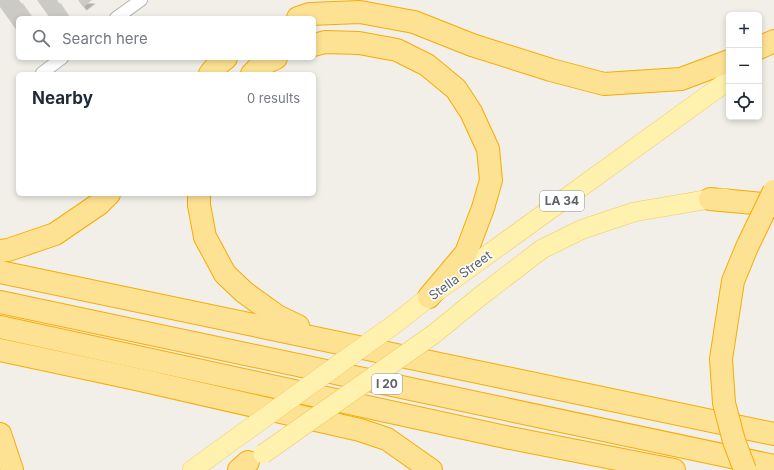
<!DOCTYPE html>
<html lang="en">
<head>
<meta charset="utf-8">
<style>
  :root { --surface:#fff; --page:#f2f2f3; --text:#1f2937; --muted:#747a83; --line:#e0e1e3 }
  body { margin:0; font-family:Inter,sans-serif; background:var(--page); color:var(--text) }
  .controls { position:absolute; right:12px; top:12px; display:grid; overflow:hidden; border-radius:6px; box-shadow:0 2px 6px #0003 }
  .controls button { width:36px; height:36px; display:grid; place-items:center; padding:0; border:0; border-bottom:1px solid var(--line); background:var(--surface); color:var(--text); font:20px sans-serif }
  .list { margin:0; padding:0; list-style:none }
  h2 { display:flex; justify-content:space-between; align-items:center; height:52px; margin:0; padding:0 16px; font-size:17px }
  h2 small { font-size:13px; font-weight:400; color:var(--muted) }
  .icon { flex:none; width:22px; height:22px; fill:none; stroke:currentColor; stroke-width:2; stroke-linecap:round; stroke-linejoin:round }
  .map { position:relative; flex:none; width:774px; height:470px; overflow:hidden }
  .search { position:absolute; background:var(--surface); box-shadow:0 2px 6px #0003; left:16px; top:16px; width:300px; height:44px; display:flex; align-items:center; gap:10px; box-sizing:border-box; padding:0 14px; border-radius:6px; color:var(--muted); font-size:15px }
  .panel { position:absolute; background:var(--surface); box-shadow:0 2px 6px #0003; left:16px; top:72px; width:300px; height:124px; border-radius:6px }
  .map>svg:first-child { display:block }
  .building { fill:#cccac5; filter:url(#shadow) }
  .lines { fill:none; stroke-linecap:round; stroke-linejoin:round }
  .minor-casing { stroke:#b5b8bc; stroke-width:14 }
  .primary-casing { stroke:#f2c960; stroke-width:20 }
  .motorway-casing { stroke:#f9ab00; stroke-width:24 }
  .minor { stroke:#fff; stroke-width:12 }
  .primary { stroke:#fff2af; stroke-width:19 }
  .motorway { stroke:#fde293; stroke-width:22 }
  .primary-bridge-casing { stroke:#f2c960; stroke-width:20; stroke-linecap:butt }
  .motorway-bridge-casing { stroke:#f9ab00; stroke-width:24; stroke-linecap:butt }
  .primary-bridge { stroke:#fff2af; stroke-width:19 }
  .motorway-bridge { stroke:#fde293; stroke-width:22 }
  .labels { text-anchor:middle; stroke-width:3; stroke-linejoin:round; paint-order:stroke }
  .shield { fill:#fff; stroke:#8f9295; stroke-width:1 }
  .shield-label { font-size:12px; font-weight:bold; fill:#5f6368 }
  .street-label { font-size:13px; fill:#5f6368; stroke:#fff }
</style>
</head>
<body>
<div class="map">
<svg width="774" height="470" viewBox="0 0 774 470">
  <defs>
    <filter id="shadow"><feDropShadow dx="3.5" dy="3.5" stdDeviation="0" flood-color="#0004"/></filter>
  </defs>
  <rect width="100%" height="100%" fill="#f1efe8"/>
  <g class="building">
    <path d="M0,0H19L32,18H18V32L0,7Z"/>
    <path d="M37,0H57L69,18H50Z"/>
    <path d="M78,0H92L83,7Z"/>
  </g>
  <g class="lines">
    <defs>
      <g id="minor">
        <path d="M116,18L141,0"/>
        <path d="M42,73L62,58"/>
      </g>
      <g id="primary">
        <path d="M396,323L429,297L729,80"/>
        <path d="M434,334L478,298L542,249L583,229L634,212L710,199L724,198"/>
        <path d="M192,470L221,449"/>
      </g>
      <g id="motorway">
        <path d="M298,18L310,14L360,12L414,22L472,45L551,70L604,84L681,79L729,61"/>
        <path d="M314,45L325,42L359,43L397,50L427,65L456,89L471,112L488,149L491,180L483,208L466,253L429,297"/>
        <path d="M759,48L774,41"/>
        <path d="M210,74L217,65L226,58"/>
        <path d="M252,74L261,65L276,58"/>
        <path d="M199,194V205L205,237L225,274L244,292L277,316L298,326"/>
        <path d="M710,199L774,205"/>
        <path d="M0,251L8,250L55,234L99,204L109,194"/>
        <path d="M0,272L774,434"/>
        <path d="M0,302L774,466"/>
        <path d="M0,327L510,438L674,470"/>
        <path d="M0,350L136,379L360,430L387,439L431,470"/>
        <path d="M0,434L12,470"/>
        <path d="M239,470L248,462"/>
      </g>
    </defs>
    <use href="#minor" class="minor-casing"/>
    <use href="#primary" class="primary-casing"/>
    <use href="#motorway" class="motorway-casing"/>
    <use href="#minor" class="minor"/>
    <use href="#primary" class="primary"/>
    <use href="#motorway" class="motorway"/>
    <defs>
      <g id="primary-bridge">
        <path d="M221,449L396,323"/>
        <path d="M263,454L434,334"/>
      </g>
      <path id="motorway-bridge" d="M745,470L734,441L724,403L721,359L733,281L747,247L774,191"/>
    </defs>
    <use href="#primary-bridge" class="primary-bridge-casing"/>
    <use href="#motorway-bridge" class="motorway-bridge-casing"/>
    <use href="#primary-bridge" class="primary-bridge"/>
    <use href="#motorway-bridge" class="motorway-bridge"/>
  </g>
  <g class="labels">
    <g class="shield">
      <rect x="540" y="191" width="44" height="20" rx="3"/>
      <rect x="372" y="374" width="30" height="20" rx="3"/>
    </g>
    <g class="shield-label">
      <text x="562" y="205">LA 34</text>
      <text x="387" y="388">I 20</text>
    </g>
    <g class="street-label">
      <text transform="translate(460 275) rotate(-36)" y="5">Stella Street</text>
    </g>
  </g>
</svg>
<div class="controls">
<button>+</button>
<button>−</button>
<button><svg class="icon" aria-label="locate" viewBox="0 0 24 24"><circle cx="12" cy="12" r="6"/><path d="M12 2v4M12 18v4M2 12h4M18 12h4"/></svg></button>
</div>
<div class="search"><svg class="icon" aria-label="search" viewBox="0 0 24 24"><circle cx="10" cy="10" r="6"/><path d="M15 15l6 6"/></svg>Search here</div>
<section class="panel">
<h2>Nearby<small>0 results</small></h2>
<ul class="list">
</ul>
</section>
</div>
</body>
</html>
